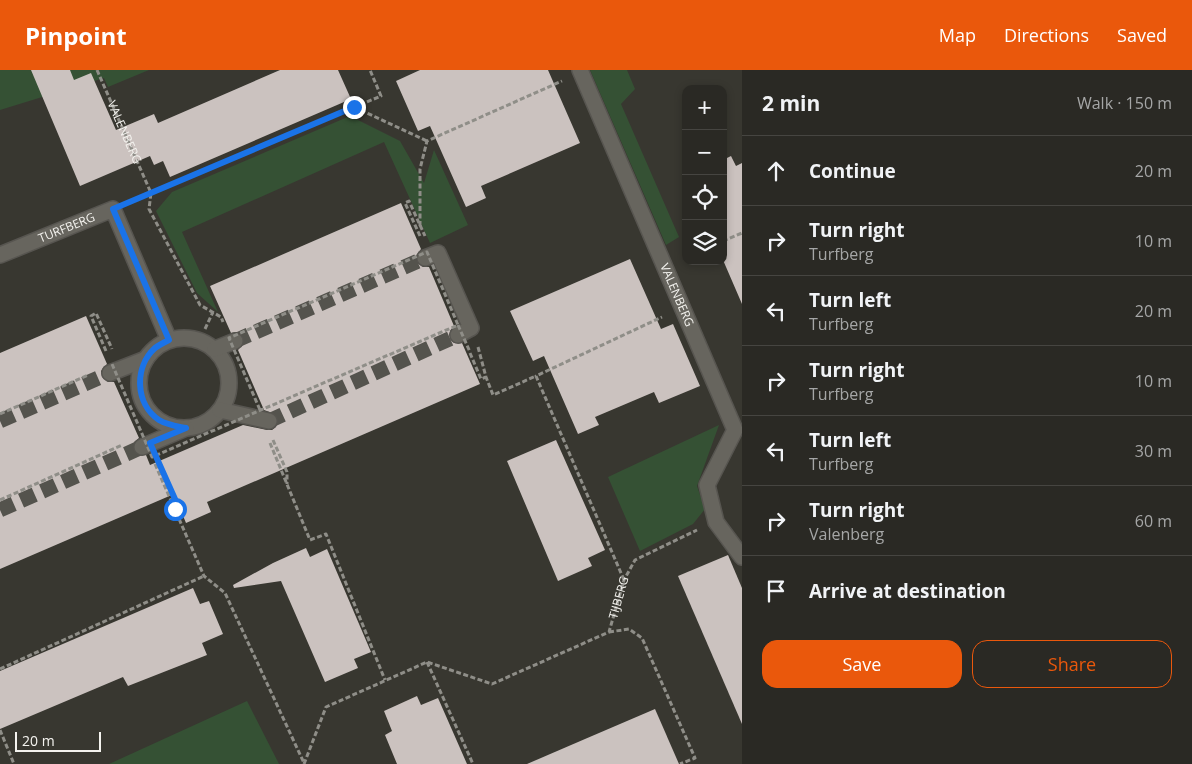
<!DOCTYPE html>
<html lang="en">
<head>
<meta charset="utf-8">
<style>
  :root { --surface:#2a2924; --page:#32312c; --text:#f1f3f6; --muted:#a5a6a6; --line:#464541; --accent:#ea580c }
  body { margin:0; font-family:"Open Sans",sans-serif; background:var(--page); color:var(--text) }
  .controls { position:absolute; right:15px; top:15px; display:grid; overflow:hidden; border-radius:10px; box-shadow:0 2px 8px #0003 }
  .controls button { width:45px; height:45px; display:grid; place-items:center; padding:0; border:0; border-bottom:1px solid var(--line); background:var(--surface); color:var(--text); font:25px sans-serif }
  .scale { position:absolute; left:15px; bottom:12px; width:86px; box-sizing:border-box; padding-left:5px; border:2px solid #f4f3ef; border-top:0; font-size:14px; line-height:18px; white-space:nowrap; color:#f4f3ef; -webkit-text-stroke:4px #383730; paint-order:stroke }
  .stop { position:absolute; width:15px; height:15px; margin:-11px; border:4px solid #1a73e8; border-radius:50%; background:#fff }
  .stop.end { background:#1a73e8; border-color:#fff; box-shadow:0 1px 5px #0008 }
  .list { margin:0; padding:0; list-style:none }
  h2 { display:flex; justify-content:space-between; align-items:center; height:65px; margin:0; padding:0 20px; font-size:21px }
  h2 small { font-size:16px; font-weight:400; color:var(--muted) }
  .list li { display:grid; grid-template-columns:32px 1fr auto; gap:15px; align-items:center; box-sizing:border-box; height:70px; padding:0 20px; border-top:1px solid var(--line) }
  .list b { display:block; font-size:19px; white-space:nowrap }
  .list p { margin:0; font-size:16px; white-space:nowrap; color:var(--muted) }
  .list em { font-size:16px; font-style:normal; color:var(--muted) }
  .actions { display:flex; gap:10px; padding:15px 20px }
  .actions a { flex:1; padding:11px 0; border:1px solid var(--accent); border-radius:15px; text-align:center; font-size:18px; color:var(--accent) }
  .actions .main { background:var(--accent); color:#fff }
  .icon { flex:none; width:28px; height:28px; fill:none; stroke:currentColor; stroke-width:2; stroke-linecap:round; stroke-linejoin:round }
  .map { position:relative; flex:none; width:742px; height:694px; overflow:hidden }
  header { display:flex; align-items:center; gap:30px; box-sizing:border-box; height:70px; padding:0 25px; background:var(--accent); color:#fff }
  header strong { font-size:24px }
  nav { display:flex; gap:28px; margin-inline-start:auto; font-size:18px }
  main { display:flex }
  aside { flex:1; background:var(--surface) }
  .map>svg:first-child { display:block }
  .green { fill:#355134 }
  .building { fill:#cbc2bf }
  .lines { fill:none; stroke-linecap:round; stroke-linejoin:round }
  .minor-tunnel { stroke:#54534d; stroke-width:15; stroke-dasharray:15 8; stroke-linecap:butt }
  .minor-casing { stroke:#575550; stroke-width:18 }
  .path { stroke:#8f8e88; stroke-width:3; stroke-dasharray:5 2.5; stroke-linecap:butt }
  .minor { stroke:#67655e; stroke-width:15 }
  .path-bridge { stroke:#8f8e88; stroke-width:3; stroke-dasharray:5 2.5; stroke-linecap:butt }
  .route { stroke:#1a73e8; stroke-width:6 }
  .labels { text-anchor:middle; stroke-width:5; stroke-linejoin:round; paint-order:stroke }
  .street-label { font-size:12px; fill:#f4f3ef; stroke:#383730 }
</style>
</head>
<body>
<header>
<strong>Pinpoint</strong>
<nav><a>Map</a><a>Directions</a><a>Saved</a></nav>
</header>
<main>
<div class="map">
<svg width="742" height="694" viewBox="0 0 742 694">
  <rect width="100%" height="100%" fill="#383730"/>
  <g class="green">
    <path d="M0,0H149L108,17L104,8L0,40Z"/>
    <path d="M590,0H627L635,19L621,34L679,167L666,175Z"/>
    <path d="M350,46L400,71L424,113L434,80L468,155L430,173L384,72L182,162L218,242L197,223L156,141L172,122Z"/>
    <path d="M719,355L697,416L705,439L693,454L640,481L608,407Z"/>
    <path d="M247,631L279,694H109Z"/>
  </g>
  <g class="building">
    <path d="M31,0H70L74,10L91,3L116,60L154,44L158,53L280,0H338L351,29L170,107L163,91L154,95L150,86L80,116Z"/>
    <path d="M420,0H548L580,73L481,116L486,128L466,137L430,56L418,61L396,11Z"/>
    <path d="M731,86L736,96L742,93V234L723,190V90Z"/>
    <path d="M401,133L421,179L416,186V192L423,197H429L454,256L450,261V269L454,273H462L480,314L207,432L211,442L186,453L174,424L0,499V283L86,246L107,294L101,301L102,307L108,312H114L139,368L134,372L133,380L137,385H146L150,395L243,355L267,360H272L276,357L278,349L275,344L264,340L238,280L244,273L243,267L237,262L231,263L210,216Z"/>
    <path d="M630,189L661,259L673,254L700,316L659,333L654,322L595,347L599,355L578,364L544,286L533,291L510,241Z"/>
    <path d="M556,370L605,480L588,488L592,496L558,511L507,391Z"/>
    <path d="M306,478L310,487L327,479L371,582L354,589L358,598L325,612L281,511L234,518L233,515L273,493Z"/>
    <path d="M728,485L742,518V654L678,506Z"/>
    <path d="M193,518L200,534L209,531L223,564L202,573L207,585L128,616L123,607L0,659V601Z"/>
    <path d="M417,626L421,635L438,628L467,694H397L385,665L392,661L384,641Z"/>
    <path d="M655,639L679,694H527L585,669Z"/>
  </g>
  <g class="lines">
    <g class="minor-tunnel">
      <path d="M235,271L425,188"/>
      <path d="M0,351L110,303"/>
      <path d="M269,351L458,265"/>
      <path d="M0,440L142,377"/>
    </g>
    <defs>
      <g id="minor">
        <path id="s3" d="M580,0L735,360L707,415L716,452L742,487"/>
        <path id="s4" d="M0,185L113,139L169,270"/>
        <path d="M425,188L438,183L471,258L458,265"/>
        <circle cx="184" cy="313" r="45"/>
        <path d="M215,279L235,271"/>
        <path d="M110,303L146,289"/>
        <path d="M220,340L269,351"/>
        <path d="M142,377L186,358"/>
      </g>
    </defs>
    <use href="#minor" class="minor-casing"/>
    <g class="path">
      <path id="s1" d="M97,0L151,123L149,139L200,235L221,247L223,252"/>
      <path d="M354,37L427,71"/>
      <path d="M132,131L381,26L370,0"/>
      <path d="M420,156V99L427,71L562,11"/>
      <path d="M420,166L405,133L409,131L425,166"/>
      <path d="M723,171L742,163"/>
      <path d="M205,259L213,242"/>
      <path d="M478,277L486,307L493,325L536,306"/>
      <path d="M106,281L91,246L96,243L112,279"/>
      <path d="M470,283L481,309L486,307"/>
      <path d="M0,344L88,305"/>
      <path d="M273,370L287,402V414"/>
      <path d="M270,373L310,470L326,464L385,610"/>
      <path d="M155,394L204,506L225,523L304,693"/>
      <path d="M160,394L179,438L175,439"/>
      <path d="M0,430L122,375"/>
      <path d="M624,510L536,306L662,247"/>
      <path d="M609,562L629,559L642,568L695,688L680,694"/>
      <path d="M427,592L473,694"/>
      <path d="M0,599L204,506"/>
      <path d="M0,660L14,694"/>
      <path id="s2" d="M304,694L326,637L427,592L492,614L609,562L624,510L635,490L697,460"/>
    </g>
    <use href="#minor" class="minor"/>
    <g class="path-bridge">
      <path d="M458,255L470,282"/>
      <path d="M112,294L152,387L458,255L427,182L229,268L260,340"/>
    </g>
  </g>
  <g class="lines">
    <path class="route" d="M175,439L179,438L150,373L186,358C176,356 167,355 159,350C135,334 134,297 155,278C159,275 165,272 169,270L113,139L354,37"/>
  </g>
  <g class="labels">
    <g class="street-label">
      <text dy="4" stroke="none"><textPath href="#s1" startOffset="68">VALENBERG</textPath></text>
      <text dy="4" stroke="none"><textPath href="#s4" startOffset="72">TURFBERG</textPath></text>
      <text dy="4" stroke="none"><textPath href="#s3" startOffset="245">VALENBERG</textPath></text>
      <text dy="4" stroke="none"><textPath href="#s2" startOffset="404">TIJBERG</textPath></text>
    </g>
  </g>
</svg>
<div class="controls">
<button>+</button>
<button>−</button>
<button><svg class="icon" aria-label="locate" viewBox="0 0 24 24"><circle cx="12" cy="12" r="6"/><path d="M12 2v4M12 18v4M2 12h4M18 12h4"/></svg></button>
<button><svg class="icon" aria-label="layers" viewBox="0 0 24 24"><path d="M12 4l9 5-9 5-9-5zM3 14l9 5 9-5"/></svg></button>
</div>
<div class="scale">20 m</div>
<div class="stop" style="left:175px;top:439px"></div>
<div class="stop end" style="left:354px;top:37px"></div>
</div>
<aside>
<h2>2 min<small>Walk · 150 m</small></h2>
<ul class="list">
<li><svg class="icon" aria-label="ahead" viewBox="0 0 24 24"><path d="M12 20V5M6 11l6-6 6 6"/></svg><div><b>Continue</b></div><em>20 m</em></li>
<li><svg class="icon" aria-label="right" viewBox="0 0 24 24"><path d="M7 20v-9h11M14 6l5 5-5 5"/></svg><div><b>Turn right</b><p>Turfberg</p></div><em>10 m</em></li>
<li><svg class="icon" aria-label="left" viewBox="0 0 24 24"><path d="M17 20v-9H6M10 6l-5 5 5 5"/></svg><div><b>Turn left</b><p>Turfberg</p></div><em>20 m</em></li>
<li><svg class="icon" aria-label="right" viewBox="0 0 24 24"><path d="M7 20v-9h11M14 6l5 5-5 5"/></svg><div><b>Turn right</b><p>Turfberg</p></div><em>10 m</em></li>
<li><svg class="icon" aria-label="left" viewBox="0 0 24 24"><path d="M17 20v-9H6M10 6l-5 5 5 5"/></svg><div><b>Turn left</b><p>Turfberg</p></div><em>30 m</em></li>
<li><svg class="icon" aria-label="right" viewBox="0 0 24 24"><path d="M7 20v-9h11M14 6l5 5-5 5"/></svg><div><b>Turn right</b><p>Valenberg</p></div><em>60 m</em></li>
<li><svg class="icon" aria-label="arrive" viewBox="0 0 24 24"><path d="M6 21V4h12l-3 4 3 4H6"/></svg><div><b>Arrive at destination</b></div></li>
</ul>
<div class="actions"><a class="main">Save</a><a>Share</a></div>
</aside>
</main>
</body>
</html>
